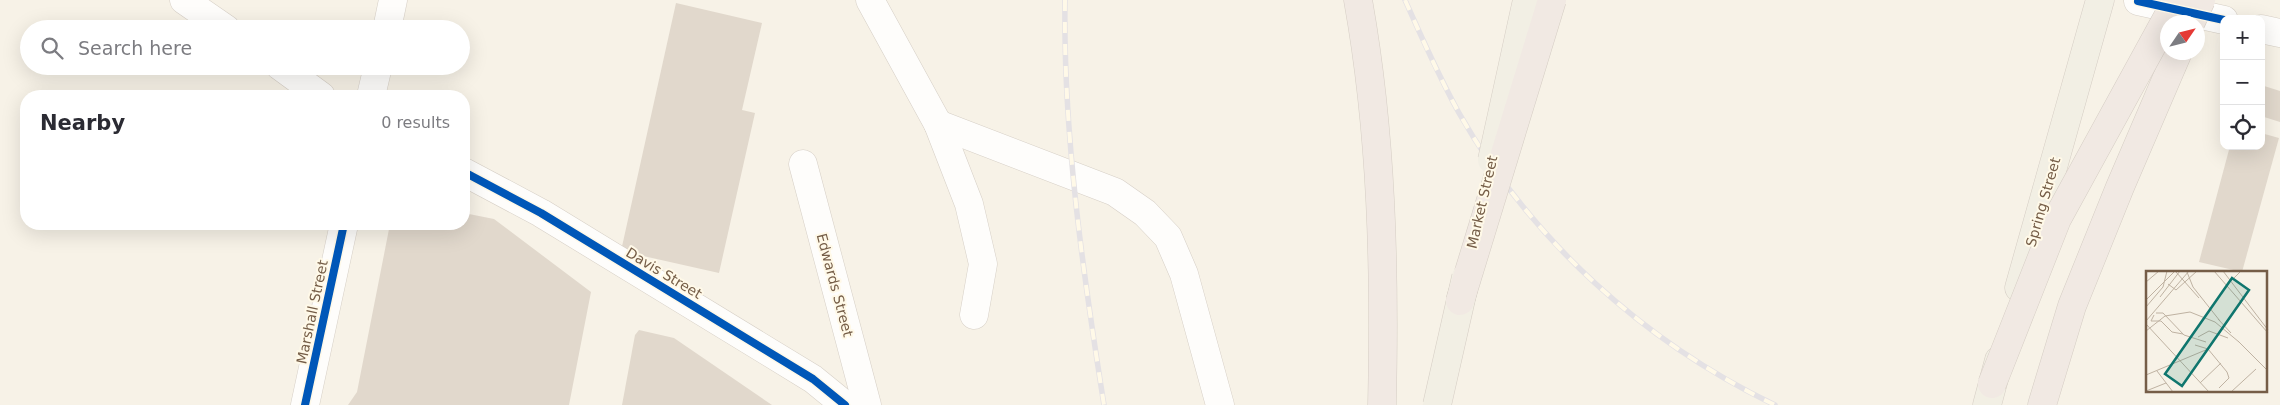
<!DOCTYPE html>
<html lang="en">
<head>
<meta charset="utf-8">
<style>
  :root { --surface:#fff; --page:#f7f7f7; --text:#2b2b33; --muted:#7c7c81; --line:#e1e1e2 }
  body { margin:0; font-family:"DejaVu Sans",sans-serif; background:var(--page); color:var(--text) }
  .controls { position:absolute; right:15px; top:15px; display:grid; overflow:hidden; border-radius:10px; box-shadow:0 5px 20px #0002 }
  .controls button { width:45px; height:45px; display:grid; place-items:center; padding:0; border:0; border-bottom:1px solid var(--line); background:var(--surface); color:var(--text); font:25px sans-serif }
  .compass { position:absolute; left:2160px; top:15px; width:45px; height:45px; border-radius:50%; background:var(--surface); box-shadow:0 5px 20px #0002; rotate:55deg }
  .list { margin:0; padding:0; list-style:none }
  h2 { display:flex; justify-content:space-between; align-items:center; height:65px; margin:0; padding:0 20px; font-size:21px }
  h2 small { font-size:16px; font-weight:400; color:var(--muted) }
  .icon { flex:none; width:28px; height:28px; fill:none; stroke:currentColor; stroke-width:2; stroke-linecap:round; stroke-linejoin:round }
  .map { position:relative; flex:none; width:2280px; height:405px; overflow:hidden }
  .search { position:absolute; background:var(--surface); box-shadow:0 5px 20px #0002; left:20px; top:20px; width:450px; height:55px; display:flex; align-items:center; gap:12px; box-sizing:border-box; padding:0 18px; border-radius:28px; color:var(--muted); font-size:19px }
  .panel { position:absolute; background:var(--surface); box-shadow:0 5px 20px #0002; left:20px; top:90px; width:450px; height:140px; border-radius:20px }
  .map>svg:first-child { display:block }
  .building { fill:#e1d8cc }
  .lines { fill:none; stroke-linecap:round; stroke-linejoin:round }
  .minor-casing { stroke:#d6cfc6; stroke-width:29 }
  .major-casing { stroke:#d5cdc4; stroke-width:29 }
  .highway-casing { stroke:#d5cdc4; stroke-width:29 }
  .minor { stroke:#fefdfb; stroke-width:28 }
  .major { stroke:#f2efe4; stroke-width:28 }
  .highway { stroke:#f1e9e3; stroke-width:28 }
  .rail-casing { stroke:#e4e1e4; stroke-width:5.5 }
  .rail { stroke:#fff9e8; stroke-width:4; stroke-dasharray:11; stroke-linecap:butt }
  .major-bridge-casing { stroke:#d5cdc4; stroke-width:29; stroke-linecap:butt }
  .highway-bridge-casing { stroke:#d5cdc4; stroke-width:29; stroke-linecap:butt }
  .major-bridge { stroke:#f2efe4; stroke-width:28 }
  .highway-bridge { stroke:#f1e9e3; stroke-width:28 }
  .cycleway-casing { stroke:#fff9e8; stroke-width:11 }
  .cycleway { stroke:#0057b8; stroke-width:8 }
  .labels { text-anchor:middle; stroke-width:4; stroke-linejoin:round; paint-order:stroke }
  .street-label { font-size:14px; fill:#755d47; stroke:#fff9e8 }
  .inset-road { fill:none; stroke:#bfb2a2; stroke-width:1 }
  .view { fill:#0f766e; fill-opacity:0.15; stroke:#0f766e; stroke-width:2.5 }
  .inset-edge { fill:none; stroke:#755d47; stroke-width:2.5 }
</style>
</head>
<body>
<div class="map">
<svg width="2280" height="405" viewBox="0 0 2280 405">
  <rect width="100%" height="100%" fill="#f7f2e7"/>
  <g class="building">
    <path d="M676,3L762,23L742,110L755,113L719,273L621,251Z"/>
    <path d="M2261,85L2280,91V122L2261,116Z"/>
    <path d="M2261,133L2279,138L2242,272L2199,262L2230,146H2261Z"/>
    <path d="M464,213L494,219L591,292L569,405H348L357,392L390,224H464Z"/>
    <path d="M639,330L674,338L772,405H622L635,335Z"/>
  </g>
  <g class="lines">
    <defs>
      <g id="minor">
        <path d="M184,0L226,29"/>
        <path d="M870,0L938,124L969,204L983,264L974,315"/>
        <path d="M2138,1L2224,20"/>
        <path d="M387,29L393,0"/>
        <path d="M2261,29L2280,33"/>
        <path d="M280,66L321,96"/>
        <path d="M371,96L378,66"/>
        <path d="M938,124L1115,192L1145,213L1168,237L1184,274L1220,405"/>
        <path d="M803,164L867,405"/>
        <path d="M464,172L541,213L813,379L845,405"/>
        <path d="M305,405L344,224"/>
      </g>
      <g id="major">
        <path d="M2019,288L2100,0"/>
        <path d="M1987,405L1999,360"/>
      </g>
      <g id="highway">
        <path d="M1358,0C1382,134 1385,269 1382,405"/>
        <path d="M2042,405L2072,306L2120,187L2178,52"/>
      </g>
    </defs>
    <use href="#minor" class="minor-casing"/>
    <use href="#major" class="major-casing"/>
    <use href="#highway" class="highway-casing"/>
    <use href="#minor" class="minor"/>
    <use href="#major" class="major"/>
    <use href="#highway" class="highway"/>
    <defs>
      <g id="rail">
        <path d="M1065,0C1063,134 1083,273 1104,405"/>
        <path d="M1405,0C1422,38 1439,77 1459,113C1531,240 1644,342 1775,405"/>
      </g>
    </defs>
    <use href="#rail" class="rail-casing"/>
    <use href="#rail" class="rail"/>
    <defs>
      <g id="major-bridge">
        <path d="M1492,160L1527,0"/>
        <path d="M1437,405L1466,277"/>
      </g>
      <g id="highway-bridge">
        <path d="M2191,22L2201,0"/>
        <path d="M1460,301L1552,0"/>
        <path d="M1992,384L2057,219L2177,0"/>
      </g>
    </defs>
    <use href="#major-bridge" class="major-bridge-casing"/>
    <use href="#highway-bridge" class="highway-bridge-casing"/>
    <use href="#major-bridge" class="major-bridge"/>
    <use href="#highway-bridge" class="highway-bridge"/>
    <defs>
      <g id="cycleway">
        <path d="M2138,1L2224,20"/>
        <path d="M464,172L541,213L813,379L845,405"/>
        <path d="M305,405L344,224"/>
      </g>
    </defs>
    <use href="#cycleway" class="cycleway-casing"/>
    <use href="#cycleway" class="cycleway"/>
  </g>
  <g class="labels">
    <g class="street-label">
      <text transform="translate(1482 202) rotate(-77)" y="5">Market Street</text>
      <text transform="translate(2043 202) rotate(-74)" y="5">Spring Street</text>
      <text transform="translate(664 273) rotate(31)" y="5">Davis Street</text>
      <text transform="translate(835 285) rotate(75)" y="5">Edwards Street</text>
      <text transform="translate(312 312) rotate(-78)" y="5">Marshall Street</text>
    </g>
  </g>
  <g transform="translate(2146 271)">
    <rect width="121" height="121" fill="#f7f2e7"/>
    <path class="inset-road" d="M68,0L122,62M77,0L122,59M30,1L53,27M41,1L47,16L74,50M0,11L13,0M22,13L30,19L51,0M82,13L95,0M14,26L34,0M0,29L29,0M0,36L17,16L21,0M10,42H17L38,64L60,71M8,44L5,50H15L26,61L37,63M72,48L85,62M0,50L43,0M0,53L63,121M0,60L19,45L44,41L69,51L93,71M52,66L63,60L82,67M92,70L122,100M49,74L62,78L81,101L83,107L73,117M11,100L27,121M0,104L62,78M54,112L75,92M0,120L20,112M85,121L110,98"/>
    <path class="view" d="M86,7L103,19L36,115L19,103Z"/>
    <rect width="121" height="121" class="inset-edge"/>
  </g>
</svg>
<div class="controls">
<button>+</button>
<button>−</button>
<button><svg class="icon" aria-label="locate" viewBox="0 0 24 24"><circle cx="12" cy="12" r="6"/><path d="M12 2v4M12 18v4M2 12h4M18 12h4"/></svg></button>
</div>
<svg class="compass" viewBox="-18 -18 36 36"><path d="M0-13l5 13h-10z" fill="#e53935"/><path d="M0 13l5-13h-10z" fill="#7c7c81"/></svg>
<div class="search"><svg class="icon" aria-label="search" viewBox="0 0 24 24"><circle cx="10" cy="10" r="6"/><path d="M15 15l6 6"/></svg>Search here</div>
<section class="panel">
<h2>Nearby<small>0 results</small></h2>
<ul class="list">
</ul>
</section>
</div>
</body>
</html>
